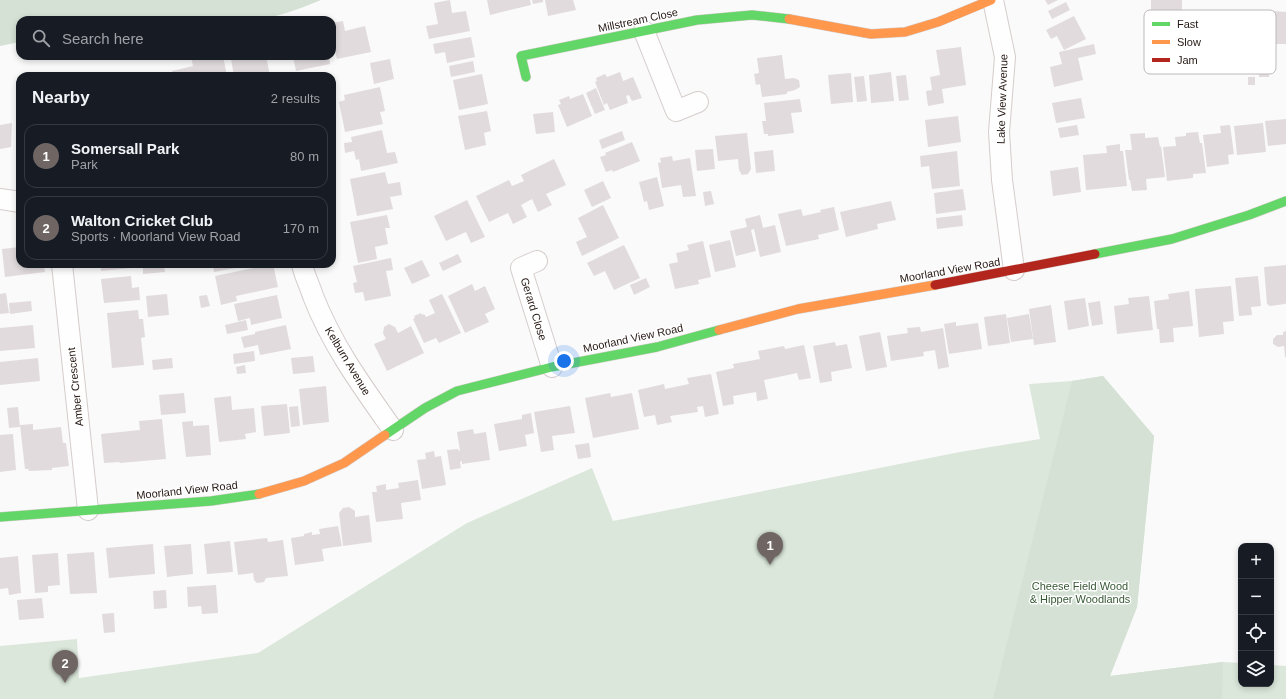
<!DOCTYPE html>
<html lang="en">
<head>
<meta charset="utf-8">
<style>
  :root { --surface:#171b24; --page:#20242c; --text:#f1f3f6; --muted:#9ea1a6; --line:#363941; --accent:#6f6663 }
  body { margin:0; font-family:Arial,sans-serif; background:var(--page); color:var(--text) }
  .controls { position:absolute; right:12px; bottom:12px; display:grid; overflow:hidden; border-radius:8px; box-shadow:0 2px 6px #0003 }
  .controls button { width:36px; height:36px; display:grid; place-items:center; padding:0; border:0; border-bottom:1px solid var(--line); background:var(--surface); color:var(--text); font:20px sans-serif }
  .you { position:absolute; left:564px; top:361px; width:14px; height:14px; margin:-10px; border:3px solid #fff; border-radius:50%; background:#1a73e8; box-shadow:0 0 0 6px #1a73e833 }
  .badge { display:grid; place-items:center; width:26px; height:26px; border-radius:50%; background:var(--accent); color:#fff; font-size:13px; font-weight:700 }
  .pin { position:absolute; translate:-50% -33px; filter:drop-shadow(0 1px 2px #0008) }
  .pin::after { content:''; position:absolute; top:21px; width:14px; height:12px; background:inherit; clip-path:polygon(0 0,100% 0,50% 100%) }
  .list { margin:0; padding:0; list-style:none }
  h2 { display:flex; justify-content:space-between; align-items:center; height:52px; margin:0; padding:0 16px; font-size:17px }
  h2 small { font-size:13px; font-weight:400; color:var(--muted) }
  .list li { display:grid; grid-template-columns:26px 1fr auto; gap:12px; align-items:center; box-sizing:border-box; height:64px; margin:0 8px 8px; padding:0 8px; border:1px solid var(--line); border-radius:12px }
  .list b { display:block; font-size:15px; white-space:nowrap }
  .list p { margin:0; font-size:13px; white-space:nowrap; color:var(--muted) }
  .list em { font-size:13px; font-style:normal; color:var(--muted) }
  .icon { flex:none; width:22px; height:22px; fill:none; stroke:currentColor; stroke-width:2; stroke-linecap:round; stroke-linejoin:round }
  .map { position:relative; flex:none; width:1286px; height:699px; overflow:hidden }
  .search { position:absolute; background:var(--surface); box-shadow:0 2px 6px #0003; left:16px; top:16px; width:320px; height:44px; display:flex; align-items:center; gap:10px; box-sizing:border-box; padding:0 14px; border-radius:12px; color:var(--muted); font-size:15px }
  .panel { position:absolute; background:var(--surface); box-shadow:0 2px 6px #0003; left:16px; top:72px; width:320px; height:196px; border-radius:12px }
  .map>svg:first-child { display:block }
  .green { fill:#dbe7da }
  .forest { fill:#d5e1d4 }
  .building { fill:#e1dbdd }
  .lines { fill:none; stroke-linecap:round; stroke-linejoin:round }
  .street-casing { stroke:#d5cdcb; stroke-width:22 }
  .fast-casing { stroke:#d5cdcb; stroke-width:10 }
  .slow-casing { stroke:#d5cdcb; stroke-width:10 }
  .jam-casing { stroke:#d5cdcb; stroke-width:10 }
  .street { stroke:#fefefe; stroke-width:20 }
  .fast { stroke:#63d668; stroke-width:9 }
  .slow { stroke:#ff974d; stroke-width:9 }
  .jam { stroke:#b3261e; stroke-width:9 }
  .labels { text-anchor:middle; stroke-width:3; stroke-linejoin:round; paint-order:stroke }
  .street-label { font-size:11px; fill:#241712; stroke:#fff }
  .park-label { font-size:11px; fill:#375834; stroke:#fff }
  .key { fill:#fff; stroke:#bdb9b8; stroke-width:1 }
  .key-label { font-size:11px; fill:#241712 }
</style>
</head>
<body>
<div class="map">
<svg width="1286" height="699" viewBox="0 0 1286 699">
  <rect width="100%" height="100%" fill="#fafafa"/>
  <path class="green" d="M1103,376L1154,436L1137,607L1110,676L1223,662L1241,663V684H1271V665L1286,666V699H0V646L77,639L79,678L258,653L467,523L592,468L613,521L960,452L1040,439L1029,384L1072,381Z"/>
  <g class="forest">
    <path d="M0,0H321C299,9 277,18 252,20H20V42L0,46Z"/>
    <path d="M1103,376L1154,436L1137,607L1110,676L1223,662L1222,699H993L1072,381Z"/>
  </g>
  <g class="building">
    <path d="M450,0L452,13L466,11L470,31L429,39L426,26L438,24L434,3Z"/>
    <path d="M487,0H530L531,5L490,15Z"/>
    <path d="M532,0H543V2L533,4Z"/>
    <path d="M545,0H573L576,10L548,16Z"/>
    <path d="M1045,0H1058L1048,5Z"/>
    <rect x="1151" y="0" width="31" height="27"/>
    <path d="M1066,2L1070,10L1052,19L1048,11Z"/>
    <path d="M1273,11L1286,12V44H1273Z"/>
    <path d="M1074,16L1086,39L1064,50L1057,36L1051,39L1046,30Z"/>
    <path d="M343,21L345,31L365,26L371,52L337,59L332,38V23Z"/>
    <path d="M471,37L475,57L447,63L445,52L435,54L433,44Z"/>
    <path d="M1094,44L1096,54L1078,58L1083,80L1054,87L1050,67L1062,64L1059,52Z"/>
    <path d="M961,47L966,85L942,89L944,103L928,106L926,91L932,90L930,77L940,75L936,50Z"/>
    <path d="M782,55L785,79L794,78L799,80L800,87L795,90L787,92V94L762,97L760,84L756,85L754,74L759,73L757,58Z"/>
    <path d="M191,56H223L227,76H173L172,71L193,66Z"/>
    <path d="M243,56H266L270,76H234L231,59Z"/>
    <path d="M293,56H329L330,64L296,71Z"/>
    <rect x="1259" y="58" width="10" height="19"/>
    <path d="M390,59L394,79L374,84L370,63Z"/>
    <path d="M473,61L475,72L451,77L449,66Z"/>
    <path d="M620,72L623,81L633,77L642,98L632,101L629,95L626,96L628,103L610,110L607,103L604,105L595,82L597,81L596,78L605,74L607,77Z"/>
    <path d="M891,72L894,101L871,103L869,75Z"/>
    <path d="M851,73L853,102L831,104L828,75Z"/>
    <path d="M482,74L488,104L459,110L453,80Z"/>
    <path d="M906,75L909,100L899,101L896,76Z"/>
    <path d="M864,76L867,101L857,102L854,77Z"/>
    <rect x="1248" y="77" width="7" height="8"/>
    <path d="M380,87L385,111L380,112L383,124L345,132L339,102L345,100L344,95Z"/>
    <path d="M596,88L605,110L595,114L586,93Z"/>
    <path d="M583,94L592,116L567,127L558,105L561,104L559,100L569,96L570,99Z"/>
    <path d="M1081,98L1085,118L1056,123L1052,103Z"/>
    <path d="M800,99L802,112L791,113L794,133L768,136V134H764L762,121H766L764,103Z"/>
    <path d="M487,111L491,131L484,133L486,145L465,150L458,116Z"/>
    <path d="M553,112L555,132L536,134L533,114Z"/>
    <path d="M958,116L961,142L928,147L925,120Z"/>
    <path d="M1286,119V144L1268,146L1265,121Z"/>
    <path d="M12,123L11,147L0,149V125Z"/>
    <path d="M1263,123L1266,152L1237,155L1234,126Z"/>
    <path d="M1077,125L1079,135L1060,138L1058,128Z"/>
    <path d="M1230,125L1234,154L1228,155L1229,164L1207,167L1203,135L1221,133L1220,126Z"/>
    <path d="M382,130L387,153L395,152L398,163L361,171L359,159L356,160L354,151L345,153L344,143L352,142L351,137Z"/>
    <path d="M622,131L625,140L602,149L599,140Z"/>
    <path d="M1198,132L1200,143H1202L1206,173L1193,174V178L1167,181L1163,147L1176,146L1175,137L1186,136V133Z"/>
    <path d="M747,133L751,169L748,174L742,175L739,170L738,159L718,161L715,136Z"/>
    <path d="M1145,133V138L1158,137L1160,147L1161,146L1165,177L1146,179L1147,190L1132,191L1130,180H1129L1125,150H1132L1130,134Z"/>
    <path d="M632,142L640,161L613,172L612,170L606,172L600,157L606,155L605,153Z"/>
    <path d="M1120,144V151H1123L1127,186L1086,190L1083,155L1107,153L1106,146Z"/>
    <path d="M713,149L715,169L697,171L695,150Z"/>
    <path d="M773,150L775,171L756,173L754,152Z"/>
    <path d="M957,151L960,186L932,189L929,166L921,167L920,156Z"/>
    <path d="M672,156L673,161L690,158L696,196L683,197L681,185L662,188L658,163L661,162L660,158Z"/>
    <path d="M554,159L566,185L546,194L552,205L538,212L532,199L521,205L527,217L513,224L508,213L489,222L476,196L509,180L512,186L524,181L521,175Z"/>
    <path d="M1078,167L1081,192L1053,196L1050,171Z"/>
    <path d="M385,172L388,184L400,182L402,195L390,197L393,209L357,216L350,179Z"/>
    <path d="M657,177L664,206L649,210L647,201L644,202L639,182Z"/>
    <path d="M603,181L611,198L592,207L584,190Z"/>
    <path d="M963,189L966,210L936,214L934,193Z"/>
    <path d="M711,191L714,204L705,206L703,192Z"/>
    <path d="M467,200L485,237L471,243L466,232L446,241L434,216Z"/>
    <path d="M891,201L896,220L877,224L878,229L846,237L840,212Z"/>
    <path d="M603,205L619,238L582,256L576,242L587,237L578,218Z"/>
    <path d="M834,207L839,230L818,235L819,239L786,246L778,214L801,209L803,216L821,212L820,210Z"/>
    <path d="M387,215L390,228H385L388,244L375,247L377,259L358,263L350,222Z"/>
    <path d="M760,215L763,228L775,225L781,252L760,257L754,229L751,230L756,251L736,256L730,231L747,227L745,219Z"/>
    <path d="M962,215L963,226L937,229L936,218Z"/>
    <path d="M730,240L736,267L715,272L709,245Z"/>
    <path d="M703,241L711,277L698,280L699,284L675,289L669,264L678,262L676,253L689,250L687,245Z"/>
    <path d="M624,245L640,278L614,290L605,271L594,276L587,263Z"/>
    <path d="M20,247V264H44L45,272L5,277L2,249Z"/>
    <path d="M458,254L462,262L443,271L439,263Z"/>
    <path d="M391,258L393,270L386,271L391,296L365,301L363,292L355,293L353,283L357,282L353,266Z"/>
    <path d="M422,260L430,276L412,284L404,268Z"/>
    <path d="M100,264H130L131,268L101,271Z"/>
    <path d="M143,264H164L165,272L143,274Z"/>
    <path d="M213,264H234L235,268L214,272Z"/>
    <path d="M273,264L278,287L236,296L237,301L221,305L215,276Z"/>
    <path d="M1286,265V303L1285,304L1270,306L1267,304L1264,267Z"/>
    <path d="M131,276L132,288L139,287L140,300L104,303L101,279Z"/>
    <path d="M1258,276L1261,306L1251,307L1252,315L1239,316L1235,278Z"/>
    <path d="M646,278L650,287L634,295L630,285Z"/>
    <path d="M472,284L475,291L485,286L495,309L485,314L489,322L465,333L448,296Z"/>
    <path d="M1231,286L1234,321L1223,322L1224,334L1199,337L1195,289Z"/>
    <path d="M1189,291L1193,326L1173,328L1174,342L1160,343L1159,329H1157L1154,301L1169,299L1168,294Z"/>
    <path d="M6,293L9,313L0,314V294Z"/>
    <path d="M167,294L169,315L148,317L146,296Z"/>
    <path d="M442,294L461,333L439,343L436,338L424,343L413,319L415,318L414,316L421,313L422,315L424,314L426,317L435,313L429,300Z"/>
    <path d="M207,295L210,306L201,308L199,296Z"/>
    <path d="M277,295L282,318L251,325L250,318L238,321L234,304Z"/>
    <path d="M1149,296L1153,330L1117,334L1114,306L1129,304L1128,298Z"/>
    <path d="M1085,298L1089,326L1068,330L1064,301Z"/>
    <path d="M31,301L32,311L10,314L9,303Z"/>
    <path d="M1100,301L1103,324L1092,326L1088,303Z"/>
    <path d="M1051,305L1056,342L1034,345L1029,309Z"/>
    <path d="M138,310L139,319H143L145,337L141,338L144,365L112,368L107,313Z"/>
    <path d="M1006,314L1010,343L988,346L984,317Z"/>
    <path d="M1029,314L1033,339L1011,342L1007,318Z"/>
    <path d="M246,320L248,330L227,334L225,325Z"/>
    <path d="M956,322V326L978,323L982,349L949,354L944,324Z"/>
    <path d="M389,324L395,327L398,333L411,326L424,353L387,371L374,344L386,339L383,333L384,327Z"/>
    <path d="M33,325L35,348L0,351V328Z"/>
    <path d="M286,325L291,349L260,355L258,345L244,348L241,337L255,334V332Z"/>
    <path d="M920,327L921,332L943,328L949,367L938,369L935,350L923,352L924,356L891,361L887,336L908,333L907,328Z"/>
    <path d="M1286,331V357H1285L1284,346L1278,347L1273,344V339L1277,335H1283V332Z"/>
    <path d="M880,332L887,367L866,371L859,336Z"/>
    <path d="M835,342L836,346L847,344L852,368L831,372L832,381L820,383L813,346Z"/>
    <path d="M804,345L811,378L799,380L797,373L764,380L768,399L757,401L756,392L733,396L734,404L723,406L716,372L734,368L733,364L760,359L758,351L784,346L785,349Z"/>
    <path d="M254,351L255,361L234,364L233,354Z"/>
    <path d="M313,356L315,372L293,374L291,358Z"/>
    <path d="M38,358L40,381L0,385V362Z"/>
    <path d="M172,358L173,368L153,370L152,360Z"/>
    <path d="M245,365L246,373L237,374L236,367Z"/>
    <path d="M711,374L719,414L705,417L703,406L697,407L698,412L670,416L672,422L657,425L655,415L644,417L638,390L664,384L665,389L689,384L687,378Z"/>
    <path d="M326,386L329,422L303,425L299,389Z"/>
    <path d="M184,393L186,413L161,415L159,395Z"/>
    <path d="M610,393L611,397L632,393L639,429L593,438L585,398Z"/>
    <path d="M231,396L232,410L254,408L256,432L245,434L246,439L219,442L214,398Z"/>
    <path d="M287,404L290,433L264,436L261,406Z"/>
    <path d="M298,406L300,426L291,427L289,407Z"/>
    <path d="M570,406L575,433L552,436L554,450L541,452L534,412Z"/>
    <path d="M18,407L20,427L9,428L7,408Z"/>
    <path d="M531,413L534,433L525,435L527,446L499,451L494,424L522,419V415Z"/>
    <path d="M162,419L166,459L120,463L119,462L104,463L101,434L140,430L139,421Z"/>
    <path d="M193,421V426L209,425L211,455L186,457L182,422Z"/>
    <path d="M33,424V430L61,427L63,443H66L69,466L52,468V470L29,471L28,469H25L20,425Z"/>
    <path d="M473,429L474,434L486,432L490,460L462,464V461L460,462L461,468L450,470L447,450L458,449L459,451H460L457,432Z"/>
    <path d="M13,434L16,470L0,472V435Z"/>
    <path d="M589,443L591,457L578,459L575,445Z"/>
    <path d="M434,451L435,457L441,456L446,485L422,489L417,460L426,459L425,453Z"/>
    <path d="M418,480L421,500L401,503L403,519L376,522L372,492H377L376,486L386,484V490L399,488L398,483Z"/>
    <path d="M349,507L355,511V517L369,515L372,542L343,546L339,513L343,508Z"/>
    <path d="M338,526L342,546L322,549L324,561L295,565L291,538L304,536V534L312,532V535L320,534L319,529Z"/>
    <path d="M267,538L268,542L283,540L288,576L266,578L264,582L257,583L254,580L253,573L238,575L234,542Z"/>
    <path d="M230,541L233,572L207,574L204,544Z"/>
    <path d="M153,544L155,574L109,578L106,548Z"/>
    <path d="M191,544L193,574L167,577L164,546Z"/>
    <path d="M94,552L97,593L70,594L67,554Z"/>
    <path d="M58,553L60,585L48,586V592L35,593L32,555Z"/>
    <path d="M18,556L21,593L9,595L8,588L0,589V558Z"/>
    <path d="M216,585L218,613L202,614L201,606L188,607L187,587Z"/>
    <path d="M166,590L167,608L154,609L153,591Z"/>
    <path d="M42,598L44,618L19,620L17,600Z"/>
    <path d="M114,613L115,632L104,633L102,614Z"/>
  </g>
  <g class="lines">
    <defs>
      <g id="street">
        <path d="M993,0L1005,57L999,132L1002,180L1014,270"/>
        <path d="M644,31L676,111L698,102"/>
        <path d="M0,199L20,202"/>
        <path d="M537,261L521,268L552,367"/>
        <path d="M62,264L88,510"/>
        <path d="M302,264C304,275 310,286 313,296C333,347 362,386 393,430"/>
      </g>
      <g id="fast">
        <path d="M526,77L521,56L697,20L752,15L789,19"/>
        <path d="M1095,254L1172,239L1249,215L1286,201"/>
        <path d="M385,435L425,408L457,391L552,367L657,347L719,330"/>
        <path d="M0,517L211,501L259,494"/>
      </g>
      <g id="slow">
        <path d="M789,19L871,34L905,32L938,22L991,0"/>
        <path d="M719,330L798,309L935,285"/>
        <path d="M259,494L304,481L344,463L385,435"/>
      </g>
      <path id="jam" d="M935,285L1095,254"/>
    </defs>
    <use href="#street" class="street-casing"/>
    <use href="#fast" class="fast-casing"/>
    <use href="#slow" class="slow-casing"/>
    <use href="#jam" class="jam-casing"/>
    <use href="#street" class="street"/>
    <use href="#fast" class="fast"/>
    <use href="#slow" class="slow"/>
    <use href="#jam" class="jam"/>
  </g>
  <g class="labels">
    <g class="street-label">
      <text transform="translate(638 20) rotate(-12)" y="4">Millstream Close</text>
      <text transform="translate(1002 99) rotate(-88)" y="4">Lake View Avenue</text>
      <text transform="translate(950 270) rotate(-10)" y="4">Moorland View Road</text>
      <text transform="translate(534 309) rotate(73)" y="4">Gerard Close</text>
      <text transform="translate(633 338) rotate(-12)" y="4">Moorland View Road</text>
      <text transform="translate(348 361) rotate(59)" y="4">Kelburn Avenue</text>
      <text transform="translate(75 387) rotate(-96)" y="4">Amber Crescent</text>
      <text transform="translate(187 490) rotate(-6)" y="4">Moorland View Road</text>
    </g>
    <g class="park-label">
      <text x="1080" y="590">Cheese Field Wood<tspan x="1080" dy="13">&amp; Hipper Woodlands</tspan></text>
    </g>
  </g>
  <rect x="1144" y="10" width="132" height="64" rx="6" class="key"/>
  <rect x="1152" y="22" width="18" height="4" fill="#63d668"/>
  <rect x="1152" y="40" width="18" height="4" fill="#ff974d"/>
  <rect x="1152" y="58" width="18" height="4" fill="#b3261e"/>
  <g class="key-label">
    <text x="1177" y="28">Fast</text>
    <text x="1177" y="46">Slow</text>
    <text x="1177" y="64">Jam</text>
  </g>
</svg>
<div class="controls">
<button>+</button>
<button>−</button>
<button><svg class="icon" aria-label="locate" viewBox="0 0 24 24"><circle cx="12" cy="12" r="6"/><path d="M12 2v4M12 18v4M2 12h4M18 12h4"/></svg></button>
<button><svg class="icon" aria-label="layers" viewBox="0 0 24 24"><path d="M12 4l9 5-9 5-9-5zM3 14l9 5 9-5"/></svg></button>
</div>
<div class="you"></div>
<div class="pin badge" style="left:770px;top:565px">1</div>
<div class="pin badge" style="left:65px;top:683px">2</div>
<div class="search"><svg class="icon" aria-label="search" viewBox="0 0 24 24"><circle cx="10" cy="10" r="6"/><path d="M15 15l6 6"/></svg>Search here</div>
<section class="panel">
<h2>Nearby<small>2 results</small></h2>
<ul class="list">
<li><span class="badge">1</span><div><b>Somersall Park</b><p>Park</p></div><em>80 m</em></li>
<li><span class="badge">2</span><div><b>Walton Cricket Club</b><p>Sports · Moorland View Road</p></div><em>170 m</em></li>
</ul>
</section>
</div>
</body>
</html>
